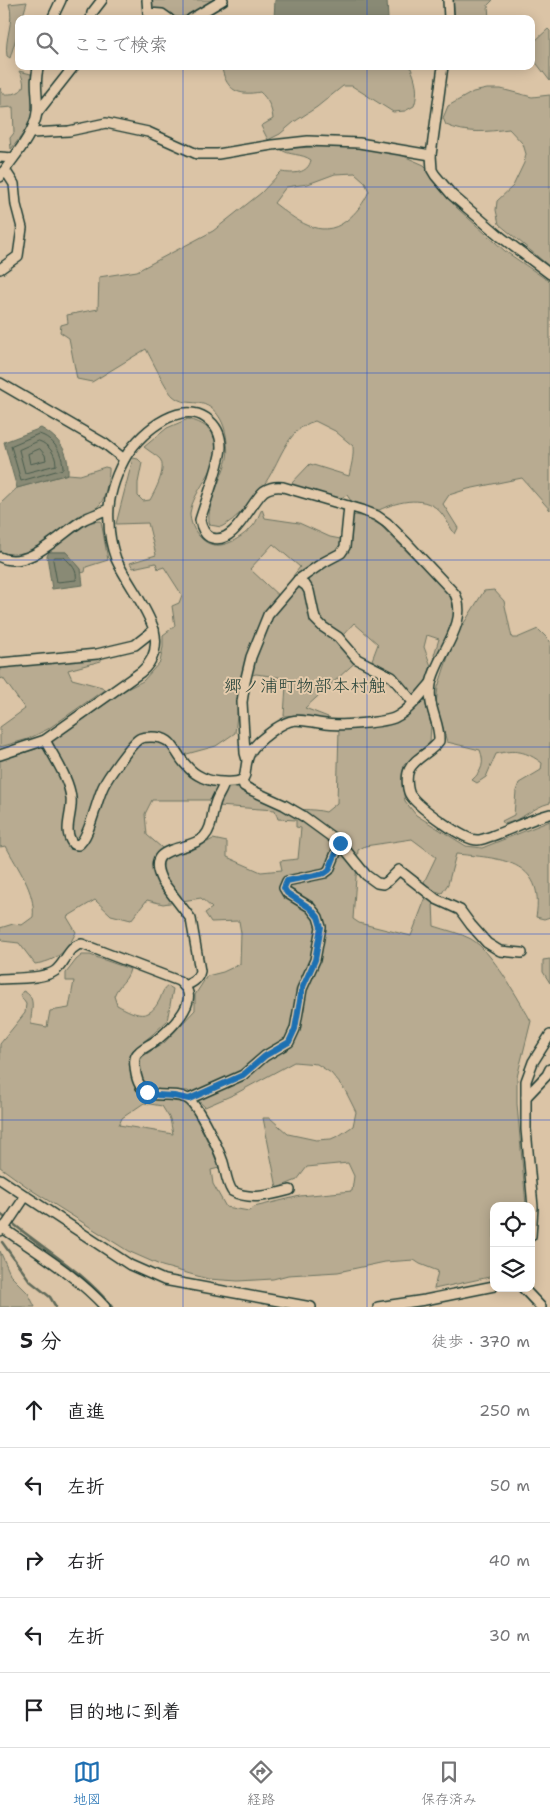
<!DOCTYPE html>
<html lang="ja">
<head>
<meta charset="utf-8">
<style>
  :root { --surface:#fff; --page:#f2f2f2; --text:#202124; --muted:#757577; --line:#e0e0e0; --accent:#1f6fb2 }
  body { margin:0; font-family:"Shantell Sans","Klee One",sans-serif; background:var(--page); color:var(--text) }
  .controls { position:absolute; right:15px; bottom:15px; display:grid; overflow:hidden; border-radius:10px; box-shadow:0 2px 12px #0003 }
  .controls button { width:45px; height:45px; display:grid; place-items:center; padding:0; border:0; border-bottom:1px solid var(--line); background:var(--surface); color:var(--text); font:25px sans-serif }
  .stop { position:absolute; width:15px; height:15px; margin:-11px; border:4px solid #1f6fb2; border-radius:50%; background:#fff }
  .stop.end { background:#1f6fb2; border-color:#fff; box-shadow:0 1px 5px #0008 }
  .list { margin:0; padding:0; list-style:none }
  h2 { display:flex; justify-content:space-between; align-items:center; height:65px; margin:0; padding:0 20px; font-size:21px }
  h2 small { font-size:16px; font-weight:400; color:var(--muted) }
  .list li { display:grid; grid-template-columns:32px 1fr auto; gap:15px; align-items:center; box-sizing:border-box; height:75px; padding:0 20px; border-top:1px solid var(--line) }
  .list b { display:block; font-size:19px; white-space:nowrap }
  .list em { font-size:16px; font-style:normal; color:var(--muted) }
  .icon { flex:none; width:28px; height:28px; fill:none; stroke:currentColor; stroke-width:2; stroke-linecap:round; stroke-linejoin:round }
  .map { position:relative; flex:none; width:550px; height:1307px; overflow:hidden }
  .search { position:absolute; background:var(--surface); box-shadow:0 2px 12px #0003; left:15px; right:15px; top:15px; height:55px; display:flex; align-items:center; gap:12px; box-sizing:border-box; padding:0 18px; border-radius:10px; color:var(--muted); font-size:19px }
  .sheet { height:440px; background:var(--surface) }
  nav { display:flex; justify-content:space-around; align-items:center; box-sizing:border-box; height:70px; border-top:1px solid var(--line); background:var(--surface); font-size:14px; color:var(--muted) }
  nav a { display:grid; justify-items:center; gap:2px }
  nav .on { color:var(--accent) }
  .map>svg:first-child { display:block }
  .green { fill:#b8ab91; stroke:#6c7462; fill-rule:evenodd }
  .water { fill:#898a74; stroke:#5f6b5a }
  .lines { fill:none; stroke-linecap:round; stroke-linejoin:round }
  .shore { stroke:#495c4e; stroke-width:1 }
  .stream { stroke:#5f6b5a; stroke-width:2.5 }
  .street-casing { stroke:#1f3d34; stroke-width:12 }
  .street { stroke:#e3caab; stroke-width:9 }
  .route { stroke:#1f6fb2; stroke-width:6 }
  .grid { fill:none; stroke:#1d4ed8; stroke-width:1; stroke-opacity:0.55 }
  .labels { text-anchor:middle; stroke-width:4; stroke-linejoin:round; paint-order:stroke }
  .quarter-label { font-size:18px; fill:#1f3d34; stroke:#e3caab }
</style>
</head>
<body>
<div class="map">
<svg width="550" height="1307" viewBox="0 0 550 1307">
  <rect width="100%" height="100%" fill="#dbc4a6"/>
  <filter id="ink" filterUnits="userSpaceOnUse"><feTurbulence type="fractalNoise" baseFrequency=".02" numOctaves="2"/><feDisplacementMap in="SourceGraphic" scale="10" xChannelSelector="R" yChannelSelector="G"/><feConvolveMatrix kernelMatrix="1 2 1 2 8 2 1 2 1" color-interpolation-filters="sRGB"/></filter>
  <g filter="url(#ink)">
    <g class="green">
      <path d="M151,0H213C193,10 183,27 162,9L151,10Z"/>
      <path d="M453,0H493L488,5L489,19H455Z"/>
      <path d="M27,2L22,19H19V28L10,58L7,56C4,39 15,21 9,4Z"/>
      <path d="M548,29L550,31V81L531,56V36L535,41Z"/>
      <path d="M224,66H410C416,80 419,92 414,106L405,111L393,112L352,86H343L317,107L294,122L280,134L268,140L261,126L273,119C272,108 268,99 260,92C239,96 227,91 222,69Z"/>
      <path d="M19,71L31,74C37,110 35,121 11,149L10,138L14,133L13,107L0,108V88L3,94C22,95 29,88 19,71Z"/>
      <path d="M487,89H501L532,97L550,95V267L499,224L496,210L497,201L513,186L524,163L526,154L523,144L509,129C486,132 467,134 446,125L443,118L448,106L473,92Z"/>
      <path d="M346,145L399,154L424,165L430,172L432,180L457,208L505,251L550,282V510L522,478L468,489L449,495L443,504L458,528L455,534C450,528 447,520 442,514C427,494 399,501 379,510L351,501L347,495L339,499L290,485L310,464L349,476C351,466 354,457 353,446L335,431L315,421C285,429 280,464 263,486C253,500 236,520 221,527L210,525C204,512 222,477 226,462C228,457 228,449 227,443C226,425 217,405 198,403C188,402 181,403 173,396C167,391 151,358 146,349L92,382L77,379L69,338L60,332L61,325L68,323L67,315L98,309L99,277L137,271L213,231L261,193L281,172C293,174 308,174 311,160C302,153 289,156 280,149ZM355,173L364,181L369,191C364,203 356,213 346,221C320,241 295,219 274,203L286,187L308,184L335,174Z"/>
      <path d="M188,419C202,422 219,432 218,449C216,471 192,493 190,513C190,522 194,531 200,537C216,555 239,540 253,526C257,522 259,514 262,509L265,518L299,523L330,537L351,541L352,517L355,515L366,517L380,525L450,594L454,608V616L440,653L435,658L434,655L439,639L427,635L424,647L431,666L426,682L424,698L431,724L430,742L404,765L402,784L405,801L416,815L466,846L482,848L550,821V917L544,919L536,917C546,859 498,858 456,854L448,884L442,893L432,890L424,882L436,857L412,839L365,846L358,850L353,919L359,923L411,936L426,897L433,903L434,926C446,930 460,933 471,939C492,951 519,1000 531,1021L517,1077V1104L526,1206H494V1276L434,1289L438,1271L420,1264L414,1260L385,1262L338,1272L288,1275L273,1279L238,1281L208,1279L162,1266L128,1251L33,1191L0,1167V1044L25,1013L26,1004L20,995L23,991C38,997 30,1012 31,1024L47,1027L50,1011L69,1008L74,981H66V973L76,960L82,955H90L130,969C127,982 119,983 114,996L117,1005C136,1015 149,1022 160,999C162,994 163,989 168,986L173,989L167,1021L153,1034L132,1051L130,1060L131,1075L136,1090L143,1096L185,1103L192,1110L213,1152L219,1168L211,1170L213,1184L226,1207L249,1211L254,1207L300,1196L352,1191L354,1176L348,1163L307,1167L297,1180L277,1188L263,1118H270L288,1134L316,1140L331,1139L340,1135L353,1126L356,1112L345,1090L331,1073L317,1064L294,1062L235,1094L205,1107L188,1091L157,1090L146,1085L141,1075L139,1062L143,1056L164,1043L195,1010V995L207,976L223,972L240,964L241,933L239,921L211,922L205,913L212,908L201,898L163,904L147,900L131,920L111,915L95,900L67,917L76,932C67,952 56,961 35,964L19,943L2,941L0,935V928L13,924L22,925L33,917C36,891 17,868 6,846L0,847V760L36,749L67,731L125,690L143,681L160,662L163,647V635L175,626L172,606L179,603L182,595L164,567L158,569L156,563L133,568L130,563L156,555L148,523L116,524L133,458L138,459L142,463L138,483V496L143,501L150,500C155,491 167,469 160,459C156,455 149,451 144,447L167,428ZM273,544L300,567L293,576L299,584L282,599L250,569ZM354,623L378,644L372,660L394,674L412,709C392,729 365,726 339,729L337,803L326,812C311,808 297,811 284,807C271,803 258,795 245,791C215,780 193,793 176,757L216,746L235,733L241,678L256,674L285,678L286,685L284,716L303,715L327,720L328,717L305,708L360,658L343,635ZM152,800H220L218,806L275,810L278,819L296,820V827L301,828L298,859L280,861L282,870L261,872L227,857V842L213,839L202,845L168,853L147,835L145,814ZM144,1103L162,1106L170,1119L173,1134L119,1125L122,1118Z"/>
      <path d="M105,467L109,468C110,474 105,498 101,503C98,507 93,511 89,514L91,522L101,521L108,560L86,567L85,572L81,573V569L66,552H49L42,546C25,553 18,557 0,552V504L17,488L68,474L80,475Z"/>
      <path d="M494,590L504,601L512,638H517L538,629L550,641V803C533,807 521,821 504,824L502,821L514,815L516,791L519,783L541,770L542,763C526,751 515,749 496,754L486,777L477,783L472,780C482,771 485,763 480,750L447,742L436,704L438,687L454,639L484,591Z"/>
      <path d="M101,658V661L68,670L72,679L102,687L104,690L48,729L28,739L0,747V727L25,709L3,678L0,679V667Z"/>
      <path d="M550,959V983L543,972V960Z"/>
      <path d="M0,1251L11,1276L28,1293L35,1307H0Z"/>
    </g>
    <g class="water">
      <path d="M275,0H387L388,19H274Z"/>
      <path d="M41,428C60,439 69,451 68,474L17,488L4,442Z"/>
      <path d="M49,552H66L81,569L83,585L52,589L47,556Z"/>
    </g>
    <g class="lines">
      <g class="shore">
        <path d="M39,434C54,438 63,454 63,469L21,481L11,446Z"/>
        <path d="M39,441C48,444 56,454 56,465L25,473L19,450Z"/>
        <path d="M40,449L45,455L46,460L30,464L28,454Z"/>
        <path d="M55,557H64C71,564 78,570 76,580L57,582L53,560Z"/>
      </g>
      <g class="stream">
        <path d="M0,1214L7,1219"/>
        <path d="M11,1222C45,1250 84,1272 112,1307"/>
        <path d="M2,1242L30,1281L50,1297L56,1307"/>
      </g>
      <defs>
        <g id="street">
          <path d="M147,0L148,13L162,14L169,19"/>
          <path d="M448,0L449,19"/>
          <path d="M52,19L61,0"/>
          <path d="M91,19L92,13L102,0"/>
          <path d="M191,19L223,0"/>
          <path d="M443,66L431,155L432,170L435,175L452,195L501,237L550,274"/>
          <path d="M37,113L74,66"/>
          <path d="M31,133L69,131L106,123L148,132L197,154H218L272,145L308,141L359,143L431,155"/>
          <path d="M0,157L13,158"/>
          <path d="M0,177C13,157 33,137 37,113C39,98 33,81 39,66"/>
          <path d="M0,269L18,256L22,228L16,205L14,184L5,170"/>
          <path d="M0,383L105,444L124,459"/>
          <path d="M0,557C28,571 61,533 83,520C90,516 100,513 108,509"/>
          <path d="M298,580L306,586L309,591L315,619L323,627L338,637L357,659L392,677L413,702"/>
          <path d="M0,663L97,654L135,645L154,630"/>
          <path d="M45,740C54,758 69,778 71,798C73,814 62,830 73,844L78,845C89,839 96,802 103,787C107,778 131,744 139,739C142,737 147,737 150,737C174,736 173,751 186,765C195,776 209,782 223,782C255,784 240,772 250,753C255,743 266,736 275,729C295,715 302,721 325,724C338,726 385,723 396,717C410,710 421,694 431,683"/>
          <path d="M0,755L45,740L141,672C154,661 158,646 154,630C146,605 127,583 116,559C112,548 109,534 109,522C107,501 114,479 124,460C136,436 178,399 206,418C216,425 221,435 221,447C221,462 205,503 200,520C201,527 205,536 212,538C235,545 250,503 264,491C270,487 276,486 283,487L362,510L377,516L387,523L408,544L455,594C470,624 436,655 431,684C427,709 440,721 439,741C431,753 415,757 409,770C406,776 407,791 411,796C419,807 464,841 478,840C482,840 488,837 492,836C512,829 530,819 550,814"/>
          <path d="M247,760L245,753L242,702L245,682L251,657L268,615L298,580L324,562L341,553L345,547L349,506"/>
          <path d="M242,780L244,786L249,789L284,805L303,816L340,843L366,875L377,883L383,884L388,881L399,870L436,899L460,910L471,925L487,943L500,951L522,953"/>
          <path d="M0,979C14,978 44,979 55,971C66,963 68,946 82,944L179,981C182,984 185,986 187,990C195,1006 169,1030 158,1039C152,1044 144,1047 139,1052C135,1055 134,1061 135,1066C138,1110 169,1087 188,1099C198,1105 219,1150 223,1162C226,1172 226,1181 232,1191C250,1201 271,1195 290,1190"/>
          <path d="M184,986C192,983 198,980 200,971L191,919L162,881C143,843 187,853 204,837C213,827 211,816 215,804C217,796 223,790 224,783"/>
          <path d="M526,1097L547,1075L550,1069"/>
          <path d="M189,1099L243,1075L265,1056L289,1042L295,1029L302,989L315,960L321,927L318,917L310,907L287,893L284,888L287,881L325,873L329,870L340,843"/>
          <path d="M0,1179L130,1265L164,1280L311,1307"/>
          <path d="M3,1228C38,1253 76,1275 105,1307"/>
          <path d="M0,1231L7,1224L25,1197"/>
          <path d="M531,1236L533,1207L526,1129V1081L533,1062L550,1035"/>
          <path d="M523,1288L541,1307"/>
          <path d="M378,1307L425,1300L494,1286"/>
        </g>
      </defs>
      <use href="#street" class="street-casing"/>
      <use href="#street" class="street"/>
    </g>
  </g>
  <g class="lines" filter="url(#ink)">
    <path class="route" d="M147,1092L157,1095L174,1096L189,1099L243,1075L265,1056L289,1042L295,1029L302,989L315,960L321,927L318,917L310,908L287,893L284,888L287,881L325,873L329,870L340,843"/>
  </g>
  <path class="grid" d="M183,0V19M367,0V19M183,66V1307M367,66V1307M0,187H550M0,373H550M0,560H550M0,747H550M0,934H550M0,1120H550"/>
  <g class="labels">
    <g class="quarter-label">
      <text x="305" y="692">郷ノ浦町物部本村触</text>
    </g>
  </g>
</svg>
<div class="controls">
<button><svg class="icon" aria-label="locate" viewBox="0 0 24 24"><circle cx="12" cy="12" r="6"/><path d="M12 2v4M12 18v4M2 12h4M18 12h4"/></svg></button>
<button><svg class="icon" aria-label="layers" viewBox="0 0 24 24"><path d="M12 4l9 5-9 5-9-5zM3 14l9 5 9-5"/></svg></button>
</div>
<div class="stop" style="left:147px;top:1092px"></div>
<div class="stop end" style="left:340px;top:843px"></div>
<div class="search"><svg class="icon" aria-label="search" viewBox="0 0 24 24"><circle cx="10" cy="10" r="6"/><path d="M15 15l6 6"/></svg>ここで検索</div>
</div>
<section class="sheet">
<h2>5 分<small>徒歩 · 370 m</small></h2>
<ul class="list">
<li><svg class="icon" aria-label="ahead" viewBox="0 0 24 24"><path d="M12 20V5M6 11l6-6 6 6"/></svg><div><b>直進</b></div><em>250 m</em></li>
<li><svg class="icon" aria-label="left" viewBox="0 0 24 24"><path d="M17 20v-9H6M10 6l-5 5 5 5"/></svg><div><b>左折</b></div><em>50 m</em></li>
<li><svg class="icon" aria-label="right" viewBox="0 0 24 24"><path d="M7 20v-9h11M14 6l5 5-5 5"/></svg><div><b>右折</b></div><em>40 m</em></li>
<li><svg class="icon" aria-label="left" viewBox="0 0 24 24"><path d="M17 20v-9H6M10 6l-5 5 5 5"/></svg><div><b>左折</b></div><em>30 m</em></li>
<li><svg class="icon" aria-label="arrive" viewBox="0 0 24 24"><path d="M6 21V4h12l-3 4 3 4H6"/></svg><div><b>目的地に到着</b></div></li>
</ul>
</section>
<nav>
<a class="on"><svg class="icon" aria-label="map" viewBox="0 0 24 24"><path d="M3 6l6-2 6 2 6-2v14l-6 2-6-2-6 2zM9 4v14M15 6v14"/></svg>地図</a>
<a><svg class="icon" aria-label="directions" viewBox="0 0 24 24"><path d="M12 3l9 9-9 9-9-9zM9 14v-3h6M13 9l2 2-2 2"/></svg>経路</a>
<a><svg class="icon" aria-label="saved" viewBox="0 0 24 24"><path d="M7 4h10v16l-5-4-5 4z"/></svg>保存済み</a>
</nav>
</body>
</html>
